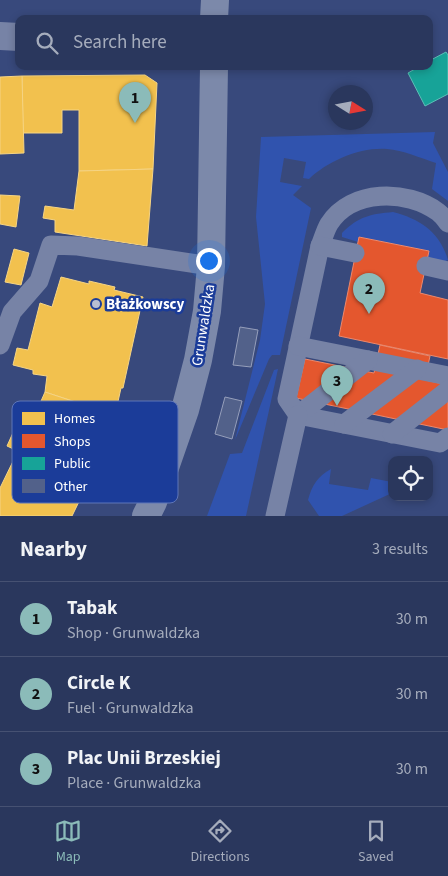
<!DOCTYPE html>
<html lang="en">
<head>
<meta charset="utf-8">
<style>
  :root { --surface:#2a375d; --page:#323f63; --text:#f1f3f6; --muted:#a5acbc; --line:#465172; --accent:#8bbbb9 }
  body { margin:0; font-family:"Source Sans 3",sans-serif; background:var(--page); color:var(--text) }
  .controls { position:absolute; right:15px; bottom:15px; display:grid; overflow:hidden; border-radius:10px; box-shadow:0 2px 8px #0003 }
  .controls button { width:45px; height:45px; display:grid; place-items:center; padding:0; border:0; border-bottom:1px solid var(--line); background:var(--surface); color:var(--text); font:25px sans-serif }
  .compass { position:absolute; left:328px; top:85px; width:45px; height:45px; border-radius:50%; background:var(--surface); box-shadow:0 2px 8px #0003; rotate:101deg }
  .you { position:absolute; left:208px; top:260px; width:18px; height:18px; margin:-12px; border:4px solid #fff; border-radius:50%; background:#1a73e8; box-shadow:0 0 0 8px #1a73e833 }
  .badge { display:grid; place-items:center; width:32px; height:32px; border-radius:50%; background:var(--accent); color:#111; font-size:16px; font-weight:700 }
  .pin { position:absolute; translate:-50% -41px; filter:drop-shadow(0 1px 2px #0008) }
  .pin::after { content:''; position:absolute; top:26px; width:18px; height:15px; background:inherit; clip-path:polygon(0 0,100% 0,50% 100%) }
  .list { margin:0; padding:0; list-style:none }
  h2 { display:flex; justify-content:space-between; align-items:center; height:65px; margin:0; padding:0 20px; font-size:21px }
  h2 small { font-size:16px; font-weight:400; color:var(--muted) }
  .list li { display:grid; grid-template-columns:32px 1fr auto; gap:15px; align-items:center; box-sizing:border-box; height:75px; padding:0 20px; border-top:1px solid var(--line) }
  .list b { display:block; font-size:19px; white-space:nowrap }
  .list p { margin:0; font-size:16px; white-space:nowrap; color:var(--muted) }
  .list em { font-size:16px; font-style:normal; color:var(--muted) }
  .icon { flex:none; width:28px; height:28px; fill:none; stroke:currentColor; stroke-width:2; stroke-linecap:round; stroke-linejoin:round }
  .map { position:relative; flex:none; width:448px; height:516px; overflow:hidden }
  .search { position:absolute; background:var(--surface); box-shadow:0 2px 8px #0003; left:15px; right:15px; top:15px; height:55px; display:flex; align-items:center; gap:12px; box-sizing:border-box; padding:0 18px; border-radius:10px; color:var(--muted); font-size:19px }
  .sheet { height:290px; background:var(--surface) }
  nav { display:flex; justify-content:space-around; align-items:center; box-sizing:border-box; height:70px; border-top:1px solid var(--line); background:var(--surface); font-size:14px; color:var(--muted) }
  nav a { display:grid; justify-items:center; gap:2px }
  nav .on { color:var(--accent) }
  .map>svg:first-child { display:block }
  .green { fill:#3053ae }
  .homes { fill:#f2c14e; stroke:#f6d483 }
  .shops { fill:#e4572e; stroke:#ec896d }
  .public { fill:#17a398; stroke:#5dbfb7 }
  .building { fill:#52618a; stroke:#969fbb }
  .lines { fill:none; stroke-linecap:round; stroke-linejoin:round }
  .service { stroke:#7783a6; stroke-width:19 }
  .minor { stroke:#7783a6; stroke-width:28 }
  .secondary { stroke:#7c89aa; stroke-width:28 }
  .poi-dot { fill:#b9bfd1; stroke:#1b3c99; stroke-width:2 }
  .labels { text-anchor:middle; stroke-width:5; stroke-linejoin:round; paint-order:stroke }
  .poi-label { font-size:15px; font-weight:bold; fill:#fff; stroke:#1b3c99; text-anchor:start }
  .street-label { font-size:15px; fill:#fff; stroke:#1b3c99 }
  .key { fill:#1b3c99; stroke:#5f76b8; stroke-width:1 }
  .key-label { font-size:14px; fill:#fff }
</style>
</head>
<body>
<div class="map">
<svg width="448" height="516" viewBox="0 0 448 516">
  <rect width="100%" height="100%" fill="#38497c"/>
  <g class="green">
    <path d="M435,132L433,143L448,172V201L432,189L436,163C420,158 403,150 387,149C360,147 328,161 309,179L303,178L306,162L284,158L280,182L302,186L293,195L311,208L280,355H272L269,359L235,440L260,340L265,304L256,217L261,137Z"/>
    <path d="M393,212C420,219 440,232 448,260L443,262L427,259L428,251L359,237L358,242L342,237V233C359,216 371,214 393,212Z"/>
    <path d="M278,369L246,516H207L230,454L242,453L274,370Z"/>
    <path d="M331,469L329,484L368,490L371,478L392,482V493L342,516H319L308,500C312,485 318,476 331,469Z"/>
  </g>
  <g class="homes">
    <path d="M145,75L157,83L153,169L79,171V110H62V133H23L22,76Z"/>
    <path d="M22,76L24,153L0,154V77Z"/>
    <path d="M153,169L147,246L55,232V220L43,218L45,206L74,210L79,171Z"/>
    <path d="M0,195L20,196L16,227L0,224Z"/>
    <path d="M14,249L29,253L21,285L5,282Z"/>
    <path d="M61,277L89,284V281L115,287L114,290L143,297L123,388H121L115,415L45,392L47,376L33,374V370L13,365L17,348L28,350L40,303L52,307Z"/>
    <path d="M45,392L115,415L105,434L108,436L85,482L7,446L26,404L38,408Z"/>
    <path d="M18,451L88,483L72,516H0V488Z"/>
  </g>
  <g class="shops">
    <path d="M359,237L429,251L420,293L448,300V359L339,336Z"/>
    <path d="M380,345L430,356L425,380L448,385V430L296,398L305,359L374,373Z"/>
  </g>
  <path class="public" d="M446,52L448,55V94L425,106L408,73L420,66H429V61Z"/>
  <g class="building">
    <path d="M240,327L258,330L251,367L233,365Z"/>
    <path d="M225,397L242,401L232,439L215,434Z"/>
  </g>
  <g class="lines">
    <g class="service">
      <path d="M448,223C445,219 442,215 438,212C407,189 351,189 329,224C325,231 323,239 320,246L287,399L298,415L440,443L448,437"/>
      <path d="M320,246L355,253"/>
      <path d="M426,266L448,271"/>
      <path d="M0,345L12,312L39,281L51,245L78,246L211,266"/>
      <path d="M298,346L448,376"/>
      <path d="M298,415L368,360"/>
      <path d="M344,424L417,369"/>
      <path d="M392,434L448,390"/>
      <path d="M275,516L298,415"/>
    </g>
    <path class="minor" d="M0,36L19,37"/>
    <g class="secondary">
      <path d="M214,19L215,0"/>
      <path d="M146,516L153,502L185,410L198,360L207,311L211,266L214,66"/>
    </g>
  </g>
  <circle class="poi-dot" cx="96" cy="304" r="5"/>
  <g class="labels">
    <g class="poi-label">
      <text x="106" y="309">Błażkowscy</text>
    </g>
    <g class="street-label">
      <text transform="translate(203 325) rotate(-81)" y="5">Grunwaldzka</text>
    </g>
  </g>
  <rect x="12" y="401" width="166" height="102" rx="8" class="key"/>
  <rect x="22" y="412" width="23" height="13" fill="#f2c14e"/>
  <rect x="22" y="434" width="23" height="14" fill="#e4572e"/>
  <rect x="22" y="457" width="23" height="13" fill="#17a398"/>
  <rect x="22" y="479" width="23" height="14" fill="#52618a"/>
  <g class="key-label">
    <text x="54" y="423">Homes</text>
    <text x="54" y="446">Shops</text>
    <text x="54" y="468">Public</text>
    <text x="54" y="491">Other</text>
  </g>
</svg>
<div class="controls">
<button><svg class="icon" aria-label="locate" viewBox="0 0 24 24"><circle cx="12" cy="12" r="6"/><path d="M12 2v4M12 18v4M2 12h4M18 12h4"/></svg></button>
</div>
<svg class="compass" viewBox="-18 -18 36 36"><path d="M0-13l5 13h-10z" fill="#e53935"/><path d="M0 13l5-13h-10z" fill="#a5acbc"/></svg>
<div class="you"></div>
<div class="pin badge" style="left:135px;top:123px">1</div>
<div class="pin badge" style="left:369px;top:314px">2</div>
<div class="pin badge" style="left:337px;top:406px">3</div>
<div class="search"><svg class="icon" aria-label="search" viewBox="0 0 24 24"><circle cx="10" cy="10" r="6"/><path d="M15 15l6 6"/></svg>Search here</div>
</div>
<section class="sheet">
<h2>Nearby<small>3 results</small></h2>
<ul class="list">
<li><span class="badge">1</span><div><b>Tabak</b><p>Shop · Grunwaldzka</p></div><em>30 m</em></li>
<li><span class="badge">2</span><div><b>Circle K</b><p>Fuel · Grunwaldzka</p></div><em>30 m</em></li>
<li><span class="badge">3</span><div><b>Plac Unii Brzeskiej</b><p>Place · Grunwaldzka</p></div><em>30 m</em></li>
</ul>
</section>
<nav>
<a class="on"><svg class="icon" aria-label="map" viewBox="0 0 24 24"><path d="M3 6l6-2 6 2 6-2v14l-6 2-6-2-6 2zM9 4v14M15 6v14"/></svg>Map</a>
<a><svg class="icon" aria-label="directions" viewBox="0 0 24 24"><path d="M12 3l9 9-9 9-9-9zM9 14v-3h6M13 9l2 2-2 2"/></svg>Directions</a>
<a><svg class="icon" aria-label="saved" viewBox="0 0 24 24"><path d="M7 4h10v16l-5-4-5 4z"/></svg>Saved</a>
</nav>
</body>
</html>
